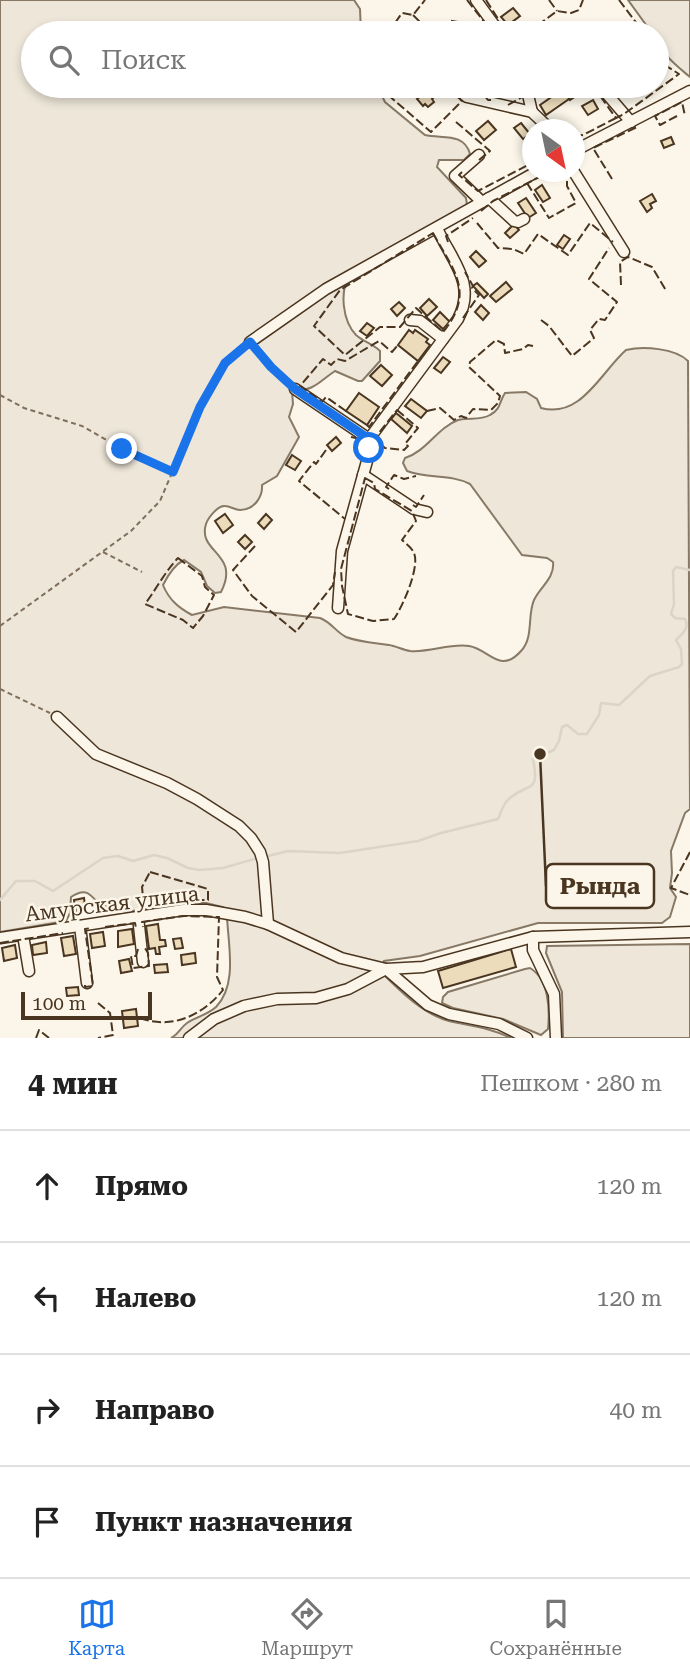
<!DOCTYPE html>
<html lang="ru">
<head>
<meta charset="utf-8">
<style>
  :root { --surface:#fff; --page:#f2f2f2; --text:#222; --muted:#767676; --line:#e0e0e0; --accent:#1a73e8 }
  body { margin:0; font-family:"Roboto Serif",serif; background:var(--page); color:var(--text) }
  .compass { position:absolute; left:522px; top:119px; width:63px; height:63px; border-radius:50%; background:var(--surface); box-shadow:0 4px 10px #0003; rotate:147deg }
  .scale { position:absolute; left:21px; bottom:18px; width:131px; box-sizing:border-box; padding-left:7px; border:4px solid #4a3520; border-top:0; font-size:19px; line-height:24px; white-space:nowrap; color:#4a3520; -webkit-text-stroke:5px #fbf6e9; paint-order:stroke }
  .stop { position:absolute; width:21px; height:21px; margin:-16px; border:5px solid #1a73e8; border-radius:50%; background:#fff }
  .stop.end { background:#1a73e8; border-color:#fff; box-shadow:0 2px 7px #0008 }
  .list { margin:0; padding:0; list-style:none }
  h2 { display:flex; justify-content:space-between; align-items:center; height:91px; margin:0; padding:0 28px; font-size:30px }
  h2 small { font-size:23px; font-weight:400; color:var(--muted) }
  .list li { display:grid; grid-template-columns:46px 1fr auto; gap:21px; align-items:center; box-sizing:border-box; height:112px; padding:0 28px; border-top:2px solid var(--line) }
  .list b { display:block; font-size:26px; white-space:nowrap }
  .list em { font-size:23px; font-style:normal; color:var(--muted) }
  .icon { flex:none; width:38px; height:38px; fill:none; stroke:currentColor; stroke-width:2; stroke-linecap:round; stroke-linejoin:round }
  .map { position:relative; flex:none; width:690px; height:1038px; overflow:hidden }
  .search { position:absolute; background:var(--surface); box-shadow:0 4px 10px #0003; left:21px; right:21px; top:21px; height:77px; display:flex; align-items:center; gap:18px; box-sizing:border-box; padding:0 24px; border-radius:38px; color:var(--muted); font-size:26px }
  .sheet { height:539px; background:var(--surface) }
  nav { display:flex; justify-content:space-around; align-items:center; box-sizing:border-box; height:98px; border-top:2px solid var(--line); background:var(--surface); font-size:19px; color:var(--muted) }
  nav a { display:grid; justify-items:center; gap:4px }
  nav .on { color:var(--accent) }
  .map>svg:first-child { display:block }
  .green { fill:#ede6d9; stroke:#887966; stroke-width:2 }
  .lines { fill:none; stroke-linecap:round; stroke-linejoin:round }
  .stream { stroke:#dcd4c6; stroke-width:2.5 }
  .building { fill:#ecdcbc; stroke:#4a3520; stroke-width:2 }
  .minor-casing { stroke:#4a3520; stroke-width:13 }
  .path { stroke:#7f6f5c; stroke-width:2; stroke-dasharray:5 3.5; stroke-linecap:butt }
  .minor { stroke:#fbf6e9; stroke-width:10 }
  .fence { stroke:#4a3520; stroke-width:2; stroke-dasharray:9 3.5; stroke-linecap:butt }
  .route { stroke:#1a73e8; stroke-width:9 }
  .labels { text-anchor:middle; stroke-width:5; stroke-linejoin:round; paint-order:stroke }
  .street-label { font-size:21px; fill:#4a3520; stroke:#fbf6e9 }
  .leader { fill:none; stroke:#4a3520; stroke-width:2.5 }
  .callout-dot { fill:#4a3520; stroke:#fbf6e9; stroke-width:2.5 }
  .callout { fill:#fbf6e9; stroke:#4a3520; stroke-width:2.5 }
  .callout-label { font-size:23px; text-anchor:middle; font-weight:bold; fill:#4a3520 }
</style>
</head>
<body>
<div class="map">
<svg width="690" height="1038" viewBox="0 0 690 1038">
  <rect width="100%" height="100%" fill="#fbf6e9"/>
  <g class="green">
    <path d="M0,0H354L360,9L361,33H33V86H377L385,102L425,135C442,139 464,132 470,154L464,160H439L437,167L466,198L467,205L349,275C340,292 342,320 356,335C364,342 373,344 380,351V361L362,381H358L335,371C317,383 316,390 292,391L293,404L289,417L299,437L277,476L262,485C263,497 254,510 240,510C235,510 230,506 225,506C218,505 208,518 206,524C197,553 241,553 221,592L215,593L207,586L201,572L184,560C174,565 168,575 163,585C169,600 179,608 192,615L224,607L320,618C331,622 336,632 346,637C359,642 375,643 389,645C396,646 403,650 410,651C429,653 450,643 469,646C489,649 500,675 521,651C534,637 527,616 534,600C540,587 555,578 553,562L547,558L522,555L470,484C451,474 428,479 407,471L403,463L405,458C427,451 437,428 458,420C469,417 480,421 490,415C501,409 499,402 505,393L526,392L537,399L541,408C581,419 601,372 626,350C643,346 675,348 688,361L690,809L685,813L671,851L672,873L670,888L676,897L670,917L662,923H538L420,956L384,961L379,970C398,989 422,1014 449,1021C471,1026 491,1028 511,1038H171C178,1035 180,1028 187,1023C196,1017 207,1015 216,1007C238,984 228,945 227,916L223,907L206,903H183L132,911H120L99,904C90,894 86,887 71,897L70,913L66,921L0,932Z"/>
    <path d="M628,0H690V77C677,66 657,52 657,33H652Z"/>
    <path d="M690,944V1038H563L562,992L546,953L547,946Z"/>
    <path d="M525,969L530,968C549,979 550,1010 548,1029L541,1035L503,1019L453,1008L442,1003L443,997L448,992Z"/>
  </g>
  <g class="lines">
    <g class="stream">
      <path d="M264,857L288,851L340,853L418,841L441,833L498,819C501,812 503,803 510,798C529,782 540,794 533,759L554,750L559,741L562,727L567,725L578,734H587L599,715L601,703L619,705L650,676L679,667L682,664L681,649L676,640C682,634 690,628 685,619L675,618L671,614L674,604L673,571L676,567L690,570"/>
      <path d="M0,900L16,881H35L53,891L103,858L118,856L133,861L154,855L167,858L188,868L200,870L223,868L258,858"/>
    </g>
  </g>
  <g class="building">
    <path d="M513,8L520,16L508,25L501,17Z"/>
    <path d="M452,21L464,23L462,33H449Z"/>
    <path d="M573,86H590L570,100L565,91Z"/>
    <path d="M430,89L435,96L432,99L434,102L428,107L425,104L423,106L417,99Z"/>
    <path d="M563,89L569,99L546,115L540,105Z"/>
    <path d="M593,100L598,109L588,115L582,106Z"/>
    <path d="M488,121L496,130L484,140L476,131Z"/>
    <path d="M521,123L530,134L523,139L514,128Z"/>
    <path d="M671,137L674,144L664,148L661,141Z"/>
    <path d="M542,185L550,198L543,202L535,190Z"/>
    <path d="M652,194L656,201L650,204L652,208L647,212L640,201Z"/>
    <path d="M526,198L536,213L528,218L518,203Z"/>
    <path d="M514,224L519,230L510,238L505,233Z"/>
    <path d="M564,235L570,239L563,249L557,245Z"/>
    <path d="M476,251L486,261L479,267L470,257Z"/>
    <path d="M506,282L512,289L496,302L490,296Z"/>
    <path d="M477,283L488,294L484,298L473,286Z"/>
    <path d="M429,299L437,307L427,316L420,308Z"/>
    <path d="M399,302L405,308L397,316L391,309Z"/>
    <path d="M481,305L489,313L483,320L475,312Z"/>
    <path d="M440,312L450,322L443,329L433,320Z"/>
    <path d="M367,323L374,328L367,336L360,331Z"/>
    <path d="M409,330L413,333L415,330L428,339L426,342L430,345L418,361L398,345Z"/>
    <path d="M443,357L450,362L441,373L434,368Z"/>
    <path d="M381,365L392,375L382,386L370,376Z"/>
    <path d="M359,393L379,407L367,425L346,411Z"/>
    <path d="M411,399L427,411L421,418L405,406Z"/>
    <path d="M396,413L412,426L407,433L391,419Z"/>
    <path d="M336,437L341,443L332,451L327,445Z"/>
    <path d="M292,455L301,461L295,470L286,465Z"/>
    <path d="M225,514L233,525L223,533L215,521Z"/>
    <path d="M266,514L272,520L264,529L258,523Z"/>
    <path d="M245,535L252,542L245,549L238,542Z"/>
    <path d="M84,898L86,912L76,913L74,900Z"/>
    <path d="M158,924L160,940H165L166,946L159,947L160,954H156L155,948L149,949L146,926Z"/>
    <path d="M132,929L134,944L118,947V931Z"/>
    <path d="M103,932L105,946L92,948L90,934Z"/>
    <path d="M73,936L76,954L64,956L61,938Z"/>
    <path d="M181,938L183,948L175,949L173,939Z"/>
    <path d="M46,942L47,953L33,955L32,945Z"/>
    <path d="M15,945L17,958L4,961L2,948Z"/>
    <path d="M511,949L516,967L443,988L438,971Z"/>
    <path d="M195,953L196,963L182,965L181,955Z"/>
    <path d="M129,959L132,971L121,973L119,961Z"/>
    <path d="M167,964L168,972L155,973L154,965Z"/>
    <path d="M78,987L79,995L67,996L66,988Z"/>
    <path d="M136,1009L138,1026L124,1028L122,1011Z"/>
  </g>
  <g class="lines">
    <defs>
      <g id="minor">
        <path d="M476,0L500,33"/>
        <path d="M392,28L397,33"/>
        <path d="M452,86L467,97L532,112L551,130"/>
        <path d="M526,86L532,112"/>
        <path d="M600,86L631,122"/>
        <path d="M574,151L690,91"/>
        <path d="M479,155L455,176L482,202"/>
        <path d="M574,172L624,252"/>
        <path d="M489,198L514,221L518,222L524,219"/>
        <path d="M410,320L420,321L443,339"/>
        <path d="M250,342L326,289L536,172"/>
        <path d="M295,389L369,439"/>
        <path d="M363,475L414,509L427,512"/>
        <path d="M338,608L342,551L367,461L369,439L458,319C477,283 451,260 437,228"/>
        <path d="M57,717L96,754L167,783L197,799L239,826L251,838L260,852L263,862L268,924"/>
        <path d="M138,917L143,962"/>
        <path d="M80,926L87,983"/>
        <path d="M23,935L29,971"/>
        <path d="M533,937V950L554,994L556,1038"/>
        <path d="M0,938L183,910H206L245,917L268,924L341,958L386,969L428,1005L449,1014L499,1024L527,1038"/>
        <path d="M189,1038L214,1019L244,1006L277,999L316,998L348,989L386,969L423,967L533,937L690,932"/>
      </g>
    </defs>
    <use href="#minor" class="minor-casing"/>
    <g class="path">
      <path d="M257,350L289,384"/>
      <path d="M0,395L24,408L82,426L122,449L171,471"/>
      <path d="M103,552L142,572"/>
      <path d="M0,626L131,531L160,501L200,407L224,363L243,348"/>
      <path d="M0,689L50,713"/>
    </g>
    <use href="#minor" class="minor"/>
    <g class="fence">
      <path d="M467,0L493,33"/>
      <path d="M486,0L507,33"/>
      <path d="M549,0L557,11"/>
      <path d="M619,0L644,33"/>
      <path d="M413,15L425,27L419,33"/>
      <path d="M388,33L402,13L413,15L425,0"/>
      <path d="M532,33L536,31L534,28L557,11L571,13L579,10L583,0"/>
      <path d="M395,86L387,94L431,132L462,101L458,97"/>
      <path d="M459,86L463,90L468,86"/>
      <path d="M477,86L488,100H491"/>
      <path d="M593,86L616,118L624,114L679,74L668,67L657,51"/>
      <path d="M508,105L524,96V94"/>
      <path d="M677,116L660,125L655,116L682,102L685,116"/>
      <path d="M456,122L490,151L479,160"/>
      <path d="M559,130H564"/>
      <path d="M574,136L583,135L616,118"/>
      <path d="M462,172L459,175L478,191L532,163"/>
      <path d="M612,179L593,148L637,127"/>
      <path d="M527,183L549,218L576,203L567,186V172"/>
      <path d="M481,211L493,201L549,172"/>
      <path d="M477,223L498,248L513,249L524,254L538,234L568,255L590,223L613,242"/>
      <path d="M433,233C453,270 476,292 443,332L416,308L400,327H380L345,355L314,326L340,290Z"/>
      <path d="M448,242L446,236L473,218"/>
      <path d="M621,285L620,262L628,257L652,267L667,292"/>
      <path d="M463,318L479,295L472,288L473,286L465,272"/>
      <path d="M541,320L549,326L572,356L594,338L590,330L599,319L605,320L617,302L589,279L609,248"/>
      <path d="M397,410L418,428L405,444L408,446L404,450L385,448L374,439Z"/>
      <path d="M346,411L326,397L322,402L300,386L323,359L331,365L337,359L345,361L379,341L392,352L398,345"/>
      <path d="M427,411L440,408L454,420L461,416L466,418L473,409L491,410L498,403L500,396L469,367L470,362L496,340L504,344L505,353L523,349L528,345L533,346"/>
      <path d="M367,425L369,427L418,361"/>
      <path d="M351,437L365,440"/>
      <path d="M326,450L316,464L314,462L299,481L345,519"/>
      <path d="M365,478L374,483L375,489L412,511L416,521L402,540C406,544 412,548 414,553C420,567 403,606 394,619L373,621L348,614L342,586L341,569Z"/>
      <path d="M389,489L386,487L394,475L404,479L416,476"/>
      <path d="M413,505L416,507L424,495"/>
      <path d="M255,546L233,570L252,596L296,632L333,585L335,572"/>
      <path d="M178,558L202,576L205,587L214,595L203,616L193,628L183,620L145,604C157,588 164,573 178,558Z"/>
      <path d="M690,852L671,888L690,895"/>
      <path d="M150,872L208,889V900H182L144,907L142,887Z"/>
      <path d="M105,927L135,923L136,928"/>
      <path d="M0,943L63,933"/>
      <path d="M138,949L136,956H131L133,968L149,966L148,953L145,948"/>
      <path d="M85,985V987L93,986L85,929L91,928"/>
      <path d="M98,1003L110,1013L113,1035L98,1038"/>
      <path d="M140,1018C172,1030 203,1015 223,990L217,977L219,917L184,916L142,922L143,927"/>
      <path d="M36,1038L39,1030L49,1038"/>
    </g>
  </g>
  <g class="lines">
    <path class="route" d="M122,449L173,472L200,407L225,363L250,342L271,367L295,389L369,439V448"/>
  </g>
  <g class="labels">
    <g class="street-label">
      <text transform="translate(112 904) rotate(-7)" y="7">Амурская улица</text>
    </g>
  </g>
  <path class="leader" d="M540 754L546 886"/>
  <circle class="callout-dot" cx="540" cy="754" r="7"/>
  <rect class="callout" x="546" y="864" width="108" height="44" rx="7"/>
  <g class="callout-label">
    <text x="600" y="894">Рында</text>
  </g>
</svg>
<svg class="compass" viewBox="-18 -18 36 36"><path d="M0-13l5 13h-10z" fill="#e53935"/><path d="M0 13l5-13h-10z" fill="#767676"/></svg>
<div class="scale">100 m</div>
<div class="stop" style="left:369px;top:448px"></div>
<div class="stop end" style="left:122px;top:449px"></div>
<div class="search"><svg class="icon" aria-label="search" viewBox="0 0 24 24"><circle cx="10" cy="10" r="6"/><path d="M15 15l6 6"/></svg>Поиск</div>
</div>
<section class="sheet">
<h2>4 мин<small>Пешком · 280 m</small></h2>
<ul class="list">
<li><svg class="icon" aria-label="ahead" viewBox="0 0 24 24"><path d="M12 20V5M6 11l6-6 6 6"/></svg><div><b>Прямо</b></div><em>120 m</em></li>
<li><svg class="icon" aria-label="left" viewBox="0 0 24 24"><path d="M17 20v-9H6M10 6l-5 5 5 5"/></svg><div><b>Налево</b></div><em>120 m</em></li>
<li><svg class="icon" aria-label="right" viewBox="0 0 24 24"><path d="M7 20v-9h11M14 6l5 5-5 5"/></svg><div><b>Направо</b></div><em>40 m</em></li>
<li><svg class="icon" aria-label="arrive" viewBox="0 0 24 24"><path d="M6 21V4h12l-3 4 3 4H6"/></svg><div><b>Пункт назначения</b></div></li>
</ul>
</section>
<nav>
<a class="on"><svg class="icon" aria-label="map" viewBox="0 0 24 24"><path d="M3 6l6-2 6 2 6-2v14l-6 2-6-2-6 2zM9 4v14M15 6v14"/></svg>Карта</a>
<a><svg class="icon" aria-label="directions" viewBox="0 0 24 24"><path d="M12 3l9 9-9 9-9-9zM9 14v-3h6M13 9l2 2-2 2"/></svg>Маршрут</a>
<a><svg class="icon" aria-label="saved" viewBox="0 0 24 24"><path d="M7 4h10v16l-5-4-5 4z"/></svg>Сохранённые</a>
</nav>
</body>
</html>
